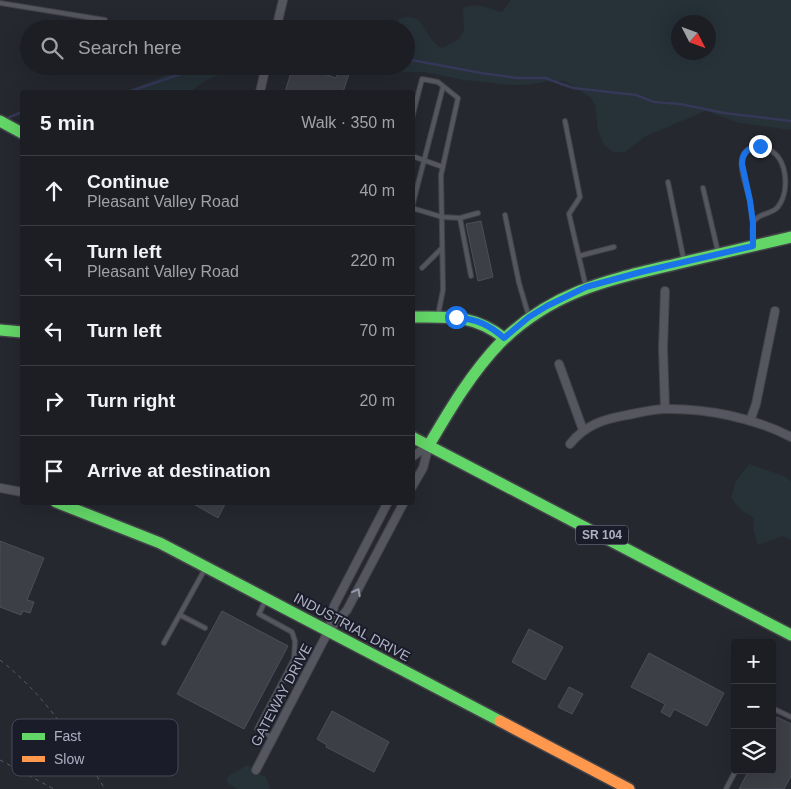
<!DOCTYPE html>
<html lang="en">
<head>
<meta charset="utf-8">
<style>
  :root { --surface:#1c1e24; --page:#292b31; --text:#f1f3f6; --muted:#a0a2a6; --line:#3a3c41 }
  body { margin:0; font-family:Helvetica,sans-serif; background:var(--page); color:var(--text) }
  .controls { position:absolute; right:15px; bottom:15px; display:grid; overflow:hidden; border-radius:5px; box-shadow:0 5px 20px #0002 }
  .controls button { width:45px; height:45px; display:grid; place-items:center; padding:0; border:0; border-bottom:1px solid var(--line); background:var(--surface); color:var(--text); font:25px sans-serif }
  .compass { position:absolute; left:671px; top:15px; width:45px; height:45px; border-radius:50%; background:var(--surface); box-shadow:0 5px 20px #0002; rotate:132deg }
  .stop { position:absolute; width:15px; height:15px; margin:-11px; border:4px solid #1a73e8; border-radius:50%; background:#fff }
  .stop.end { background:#1a73e8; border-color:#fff; box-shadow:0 1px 5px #0008 }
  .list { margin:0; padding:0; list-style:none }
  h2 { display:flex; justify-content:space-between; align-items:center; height:65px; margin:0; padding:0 20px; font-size:21px }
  h2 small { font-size:16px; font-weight:400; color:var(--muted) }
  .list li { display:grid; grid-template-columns:32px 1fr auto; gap:15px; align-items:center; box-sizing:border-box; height:70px; padding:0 20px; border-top:1px solid var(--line) }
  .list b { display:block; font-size:19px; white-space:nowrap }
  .list p { margin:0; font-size:16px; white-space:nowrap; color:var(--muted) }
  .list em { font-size:16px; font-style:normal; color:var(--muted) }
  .icon { flex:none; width:28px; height:28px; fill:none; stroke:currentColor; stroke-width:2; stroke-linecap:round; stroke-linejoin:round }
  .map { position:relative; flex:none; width:791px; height:789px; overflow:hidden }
  .search { position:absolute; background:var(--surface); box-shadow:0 5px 20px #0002; left:20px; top:20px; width:395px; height:55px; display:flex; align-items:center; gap:12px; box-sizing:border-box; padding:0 18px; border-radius:28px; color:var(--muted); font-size:19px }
  .panel { position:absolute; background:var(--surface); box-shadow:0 5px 20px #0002; left:20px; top:90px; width:395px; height:415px; border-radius:5px }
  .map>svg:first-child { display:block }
  .green { fill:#263138; fill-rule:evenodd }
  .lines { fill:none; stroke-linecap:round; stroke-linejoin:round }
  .stream { stroke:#353857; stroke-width:2.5 }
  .building { fill:#3d3f46; stroke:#4d4f58 }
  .lane-casing { stroke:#424349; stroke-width:6 }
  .street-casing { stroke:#424349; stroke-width:10 }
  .fast-casing { stroke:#424349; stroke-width:14 }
  .slow-casing { stroke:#424349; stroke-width:14 }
  .path { stroke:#595a63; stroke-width:1; stroke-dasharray:4 4; stroke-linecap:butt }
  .lane { stroke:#55565f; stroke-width:4 }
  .street { stroke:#55565f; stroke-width:8 }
  .fast { stroke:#63d668; stroke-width:11 }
  .slow { stroke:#ff974d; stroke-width:11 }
  .oneway { stroke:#989aa9 }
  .route { stroke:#1a73e8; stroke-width:6 }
  .labels { text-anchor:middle; stroke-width:4; stroke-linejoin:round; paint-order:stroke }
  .shield { fill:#1a1c2a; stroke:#828494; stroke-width:1 }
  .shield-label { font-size:12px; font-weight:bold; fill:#afb0c2 }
  .street-label { font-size:14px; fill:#afb0c2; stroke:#1a1c2a }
  .key { fill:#1a1c2a; stroke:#474858; stroke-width:1 }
  .key-label { font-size:14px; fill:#afb0c2 }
</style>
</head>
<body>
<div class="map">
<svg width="791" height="789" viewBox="0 0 791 789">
  <rect width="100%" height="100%" fill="#262830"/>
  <g class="green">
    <path d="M511,0H791V130L739,123L706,111L646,136L625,152H613L604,145L598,132L595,105L591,98L565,81H550L526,85H511L464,80L425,72H405L380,66H406V29H396L399,19C427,9 422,38 442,48L458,40L464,30L463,8C476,2 486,7 499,12L503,11ZM708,22V52H678V22Z"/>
    <path d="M187,66H243C230,72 198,80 192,92H125Z"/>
    <path d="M749,464L784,476L791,481V540L783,536L758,545L753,529L754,518L742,511L731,498L736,481Z"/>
    <path d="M248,765L256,773L266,777L270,789H237L226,782L229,775Z"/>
  </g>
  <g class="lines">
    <g class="stream">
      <path d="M406,59L481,73L517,78H545L573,88L636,95L654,102L680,104L724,113L791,121"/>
      <path d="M128,92L204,66"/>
      <path d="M5,119L22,112"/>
    </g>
  </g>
  <g class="building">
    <path d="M293,66H305V68L336,78L340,67L350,71L343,92H285Z"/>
    <path d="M481,221L493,277L478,281L466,224Z"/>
    <path d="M190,502H226L218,518Z"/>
    <path d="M0,541L44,558L27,600L34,602L30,613L23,611L21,615L0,607Z"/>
    <path d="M222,611L288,646L244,729L177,694Z"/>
    <path d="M529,629L563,647L545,680L512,662Z"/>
    <path d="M649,653L724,693L707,726L674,709L670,717L661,712L665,704L631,687Z"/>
    <path d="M569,687L583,694L572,714L558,707Z"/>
    <path d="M332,711L389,742L374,772L326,747L327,745L317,739Z"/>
    <path d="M777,717L791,724V776L784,789H739L749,770H772V726Z"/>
  </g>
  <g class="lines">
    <defs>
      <g id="lane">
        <path d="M0,3L105,20"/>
        <path d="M412,118L422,79L438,82L458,98L441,175L443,290L438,315"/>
        <path d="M565,121L580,197L569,214L586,287"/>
        <path d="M412,156L443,167"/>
        <path d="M668,182L684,261"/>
        <path d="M703,188L718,252"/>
        <path d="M412,207L443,87"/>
        <path d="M412,208L442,217L460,218L478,213"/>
        <path d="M505,215L519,283L529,317"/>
        <path d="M460,218L471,276"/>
        <path d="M753,223C752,216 751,208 750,200C747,185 730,152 755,147C760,146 765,147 770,150C788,160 790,193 777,208C771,214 760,213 754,221C751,226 753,238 753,244"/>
        <path d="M579,256L614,247"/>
        <path d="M422,268L441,249"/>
        <path d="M266,599L259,614L292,632L295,641L294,659L257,729L273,738"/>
        <path d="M180,615L205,628"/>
        <path d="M164,643L205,569"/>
        <path d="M772,708L791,717"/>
        <path d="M726,789L736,770"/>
      </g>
      <g id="street">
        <path d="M276,29L283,0"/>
        <path d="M260,92L266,66"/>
        <path d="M665,291L663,348L665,409"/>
        <path d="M559,364L583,430"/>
        <path d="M750,421L756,404L775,311"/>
        <path d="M570,444C585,425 604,419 627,415C639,413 652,409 665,409C705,408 755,418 791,437"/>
        <path d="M412,457L429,445"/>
        <path d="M412,487L423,468L429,445"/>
        <path d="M0,488L22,492"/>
        <path d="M329,630L334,606L388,502"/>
        <path d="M256,770L328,632L347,610L404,502"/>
      </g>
      <g id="fast">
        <path d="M0,121L22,133"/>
        <path d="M412,317C449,317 474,314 504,338"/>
        <path d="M0,330L22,332"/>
        <path d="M412,437L791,635"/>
        <path d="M429,445C450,409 472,372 501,342C553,291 608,280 676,264C714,255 753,246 791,237"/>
        <path d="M56,502L160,543L500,721"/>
      </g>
      <path id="slow" d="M500,721L629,789"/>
    </defs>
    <use href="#lane" class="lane-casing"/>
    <use href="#street" class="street-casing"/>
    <use href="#fast" class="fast-casing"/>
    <use href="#slow" class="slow-casing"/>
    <g class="path">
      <path d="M0,660C45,695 75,742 105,789"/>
      <path d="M0,760L54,789"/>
    </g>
    <use href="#lane" class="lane"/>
    <use href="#street" class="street"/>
    <use href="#fast" class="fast"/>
    <use href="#slow" class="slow"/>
  </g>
  <defs><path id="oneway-chevron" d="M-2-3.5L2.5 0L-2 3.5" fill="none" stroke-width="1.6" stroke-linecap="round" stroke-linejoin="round" transform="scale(1.25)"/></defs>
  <use class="oneway" href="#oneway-chevron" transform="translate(357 592) rotate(-62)"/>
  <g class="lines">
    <path class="route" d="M456,317C478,320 488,324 504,338L529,317L547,306L586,287L641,272L753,246V223L750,201L742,164C742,152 749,148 760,146"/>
  </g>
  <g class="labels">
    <rect class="shield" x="576" y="525.5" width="52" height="19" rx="4"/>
    <g class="shield-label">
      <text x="602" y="539">SR 104</text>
    </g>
    <g class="street-label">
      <text transform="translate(352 627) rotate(28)" y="5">INDUSTRIAL DRIVE</text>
      <text transform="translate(281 695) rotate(-62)" y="5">GATEWAY DRIVE</text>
    </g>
  </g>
  <rect x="12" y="719" width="166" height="57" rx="8" class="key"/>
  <rect x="22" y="733" width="23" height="7" fill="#63d668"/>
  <rect x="22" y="756" width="23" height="6" fill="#ff974d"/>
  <g class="key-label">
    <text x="54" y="741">Fast</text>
    <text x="54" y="764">Slow</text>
  </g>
</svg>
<div class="controls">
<button>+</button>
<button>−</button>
<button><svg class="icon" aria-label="layers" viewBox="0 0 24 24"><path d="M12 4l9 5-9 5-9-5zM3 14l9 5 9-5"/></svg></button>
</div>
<svg class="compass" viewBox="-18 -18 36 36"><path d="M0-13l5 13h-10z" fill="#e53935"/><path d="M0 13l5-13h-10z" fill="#a0a2a6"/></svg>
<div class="stop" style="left:456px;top:317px"></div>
<div class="stop end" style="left:760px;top:146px"></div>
<div class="search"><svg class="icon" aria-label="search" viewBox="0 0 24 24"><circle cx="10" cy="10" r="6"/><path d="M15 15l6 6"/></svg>Search here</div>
<section class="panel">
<h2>5 min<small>Walk · 350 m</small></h2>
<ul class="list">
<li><svg class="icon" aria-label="ahead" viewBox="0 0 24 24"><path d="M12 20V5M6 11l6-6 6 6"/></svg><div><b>Continue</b><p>Pleasant Valley Road</p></div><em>40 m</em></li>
<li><svg class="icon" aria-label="left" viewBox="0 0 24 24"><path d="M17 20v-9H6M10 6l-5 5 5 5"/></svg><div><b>Turn left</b><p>Pleasant Valley Road</p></div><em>220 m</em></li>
<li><svg class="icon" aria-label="left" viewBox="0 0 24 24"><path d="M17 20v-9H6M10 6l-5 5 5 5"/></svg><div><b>Turn left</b></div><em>70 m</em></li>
<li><svg class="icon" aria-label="right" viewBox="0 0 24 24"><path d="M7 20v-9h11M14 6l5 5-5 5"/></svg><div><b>Turn right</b></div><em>20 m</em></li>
<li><svg class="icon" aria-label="arrive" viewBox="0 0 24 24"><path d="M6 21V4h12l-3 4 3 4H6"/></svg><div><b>Arrive at destination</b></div></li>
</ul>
</section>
</div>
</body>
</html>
